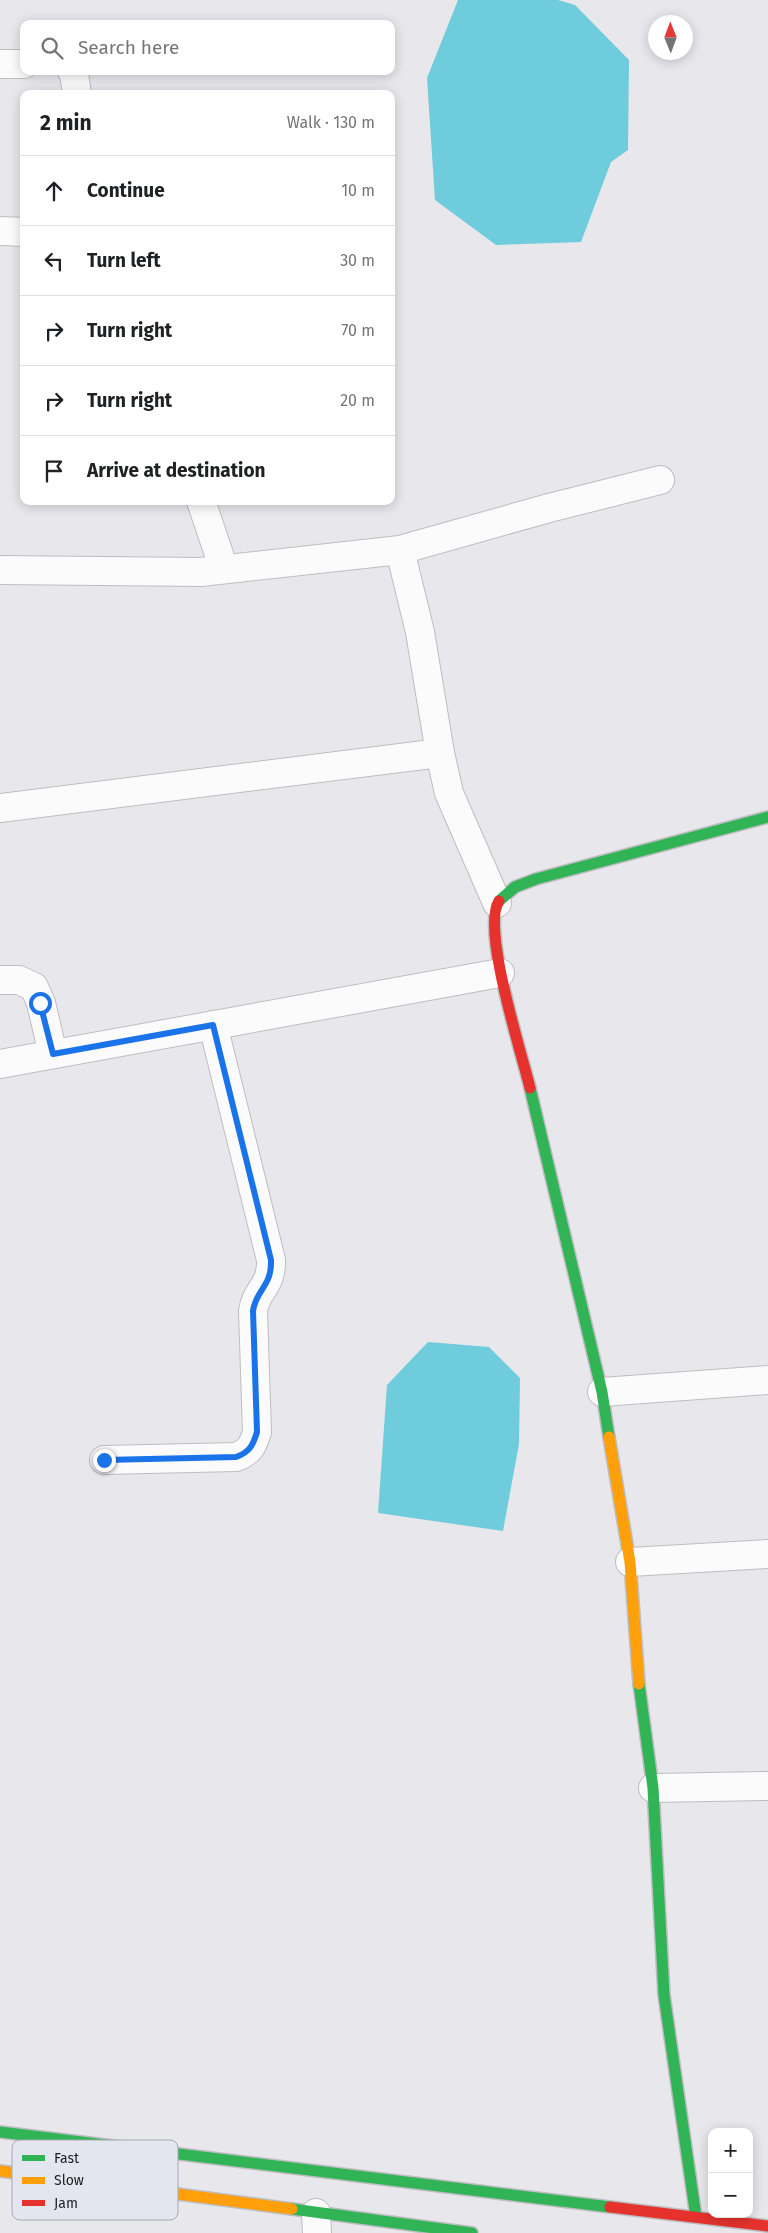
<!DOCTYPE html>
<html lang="en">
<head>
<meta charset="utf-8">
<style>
  :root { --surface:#fff; --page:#f6f6f6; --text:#202124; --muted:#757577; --line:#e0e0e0 }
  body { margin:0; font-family:"Fira Sans",sans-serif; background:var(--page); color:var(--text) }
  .controls { position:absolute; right:15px; bottom:15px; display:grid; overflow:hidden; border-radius:10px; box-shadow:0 2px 12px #0003 }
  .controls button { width:45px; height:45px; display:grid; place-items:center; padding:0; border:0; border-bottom:1px solid var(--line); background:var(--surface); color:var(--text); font:25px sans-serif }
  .compass { position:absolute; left:648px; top:15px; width:45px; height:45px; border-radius:50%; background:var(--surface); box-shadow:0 2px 12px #0003; rotate:359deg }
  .stop { position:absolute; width:15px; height:15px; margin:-11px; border:4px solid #1a73e8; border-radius:50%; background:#fff }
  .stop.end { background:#1a73e8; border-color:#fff; box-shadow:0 1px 5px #0008 }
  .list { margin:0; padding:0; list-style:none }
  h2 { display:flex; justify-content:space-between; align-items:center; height:65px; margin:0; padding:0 20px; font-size:21px }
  h2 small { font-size:16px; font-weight:400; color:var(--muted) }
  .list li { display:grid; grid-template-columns:32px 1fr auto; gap:15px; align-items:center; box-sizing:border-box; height:70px; padding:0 20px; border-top:1px solid var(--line) }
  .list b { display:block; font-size:19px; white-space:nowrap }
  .list em { font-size:16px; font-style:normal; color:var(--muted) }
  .icon { flex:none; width:28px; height:28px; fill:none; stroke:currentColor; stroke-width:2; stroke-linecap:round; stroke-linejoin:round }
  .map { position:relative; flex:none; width:768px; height:2233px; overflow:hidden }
  .search { position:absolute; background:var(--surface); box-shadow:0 2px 12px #0003; left:20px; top:20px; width:375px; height:55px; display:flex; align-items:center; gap:12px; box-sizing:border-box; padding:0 18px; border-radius:10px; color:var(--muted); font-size:19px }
  .panel { position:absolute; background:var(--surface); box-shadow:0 2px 12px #0003; left:20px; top:90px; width:375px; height:415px; border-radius:10px }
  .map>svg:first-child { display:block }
  .water { fill:#6eccdd }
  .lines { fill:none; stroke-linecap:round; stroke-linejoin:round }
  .street-casing { stroke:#bebec2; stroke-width:30 }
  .fast-casing { stroke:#bebec2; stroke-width:14 }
  .slow-casing { stroke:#bebec2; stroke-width:14 }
  .jam-casing { stroke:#bebec2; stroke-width:14 }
  .street { stroke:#fbfbfc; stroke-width:28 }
  .fast { stroke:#30b455; stroke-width:11 }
  .slow { stroke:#ff9f0a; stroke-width:11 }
  .jam { stroke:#e5322d; stroke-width:11 }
  .route { stroke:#1a73e8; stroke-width:6 }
  .key { fill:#e4e6ef; stroke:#a8aab1; stroke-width:1 }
  .key-label { font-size:14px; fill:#1d1e21 }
</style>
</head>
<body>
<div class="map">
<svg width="768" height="2233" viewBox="0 0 768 2233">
  <rect width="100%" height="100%" fill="#e7e7ec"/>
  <g class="water">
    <path d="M458,0H558L575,5L629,60L628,150L611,162L581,242L496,245L435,200L427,78Z"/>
    <path d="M428,1342L489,1347L520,1378L519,1444L503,1531L378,1513L387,1385Z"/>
  </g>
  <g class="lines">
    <defs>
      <g id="street">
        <path d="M0,64H24"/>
        <path d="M72,71L74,74L77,94"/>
        <path d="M0,231L24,232"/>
        <path d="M201,501L224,569"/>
        <path d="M400,550L420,632L440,753L449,793L497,903"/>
        <path d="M0,570L201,572L400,550L549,508L660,480"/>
        <path d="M0,808L440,753"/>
        <path d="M0,980H19L34,987L41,1003L53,1054"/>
        <path d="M0,1064L500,973"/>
        <path d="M602,1392L768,1380"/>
        <path d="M104,1460L236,1457C250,1452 253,1445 257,1432L253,1311C256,1289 272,1287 271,1260L213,1025"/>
        <path d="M630,1562L768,1554"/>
        <path d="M653,1788L768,1786"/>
        <path d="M316,2213L317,2233"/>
      </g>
      <g id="fast">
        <path d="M499,901L515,887L536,879L768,817"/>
        <path d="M530,1088L602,1392L609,1437"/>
        <path d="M639,1684L653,1788L664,1995L696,2217"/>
        <path d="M0,2132L610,2207"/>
        <path d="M292,2209L472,2233"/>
      </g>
      <g id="slow">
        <path d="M609,1437L630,1562L639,1684"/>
        <path d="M0,2171L292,2209"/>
      </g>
      <g id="jam">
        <path d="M499,901C481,928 522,1054 530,1088"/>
        <path d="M610,2207L768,2226"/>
      </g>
    </defs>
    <use href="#street" class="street-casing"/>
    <use href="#fast" class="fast-casing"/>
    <use href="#slow" class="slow-casing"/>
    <use href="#jam" class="jam-casing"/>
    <use href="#street" class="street"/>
    <use href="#fast" class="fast"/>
    <use href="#slow" class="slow"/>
    <use href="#jam" class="jam"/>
  </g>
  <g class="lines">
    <path class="route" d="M40,1003L53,1054L213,1025L271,1260C272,1287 256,1289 253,1311L257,1432C253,1445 250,1452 236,1457L104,1460"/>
  </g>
  <rect x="12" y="2140" width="166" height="80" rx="8" class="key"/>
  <rect x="22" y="2155" width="23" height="6" fill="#30b455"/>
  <rect x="22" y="2177" width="23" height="7" fill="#ff9f0a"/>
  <rect x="22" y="2200" width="23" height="6" fill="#e5322d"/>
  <g class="key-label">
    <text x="54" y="2163">Fast</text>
    <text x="54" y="2185">Slow</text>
    <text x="54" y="2208">Jam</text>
  </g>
</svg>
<div class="controls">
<button>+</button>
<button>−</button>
</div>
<svg class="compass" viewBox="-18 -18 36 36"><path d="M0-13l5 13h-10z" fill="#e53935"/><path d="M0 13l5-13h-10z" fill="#757577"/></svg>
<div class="stop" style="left:40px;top:1003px"></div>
<div class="stop end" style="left:104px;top:1460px"></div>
<div class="search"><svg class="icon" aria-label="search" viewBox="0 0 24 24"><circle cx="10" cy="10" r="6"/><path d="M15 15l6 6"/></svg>Search here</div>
<section class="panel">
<h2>2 min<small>Walk · 130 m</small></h2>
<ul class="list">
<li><svg class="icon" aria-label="ahead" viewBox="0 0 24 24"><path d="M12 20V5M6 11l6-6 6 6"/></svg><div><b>Continue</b></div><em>10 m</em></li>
<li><svg class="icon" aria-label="left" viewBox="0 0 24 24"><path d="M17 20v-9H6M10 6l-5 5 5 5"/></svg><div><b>Turn left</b></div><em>30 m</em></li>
<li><svg class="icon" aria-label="right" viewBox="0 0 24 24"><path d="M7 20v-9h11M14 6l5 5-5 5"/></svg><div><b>Turn right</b></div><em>70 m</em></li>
<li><svg class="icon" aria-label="right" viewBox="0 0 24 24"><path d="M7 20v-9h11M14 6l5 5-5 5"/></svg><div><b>Turn right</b></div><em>20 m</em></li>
<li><svg class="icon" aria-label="arrive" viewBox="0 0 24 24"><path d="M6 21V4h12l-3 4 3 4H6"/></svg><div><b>Arrive at destination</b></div></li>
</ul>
</section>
</div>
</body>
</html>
